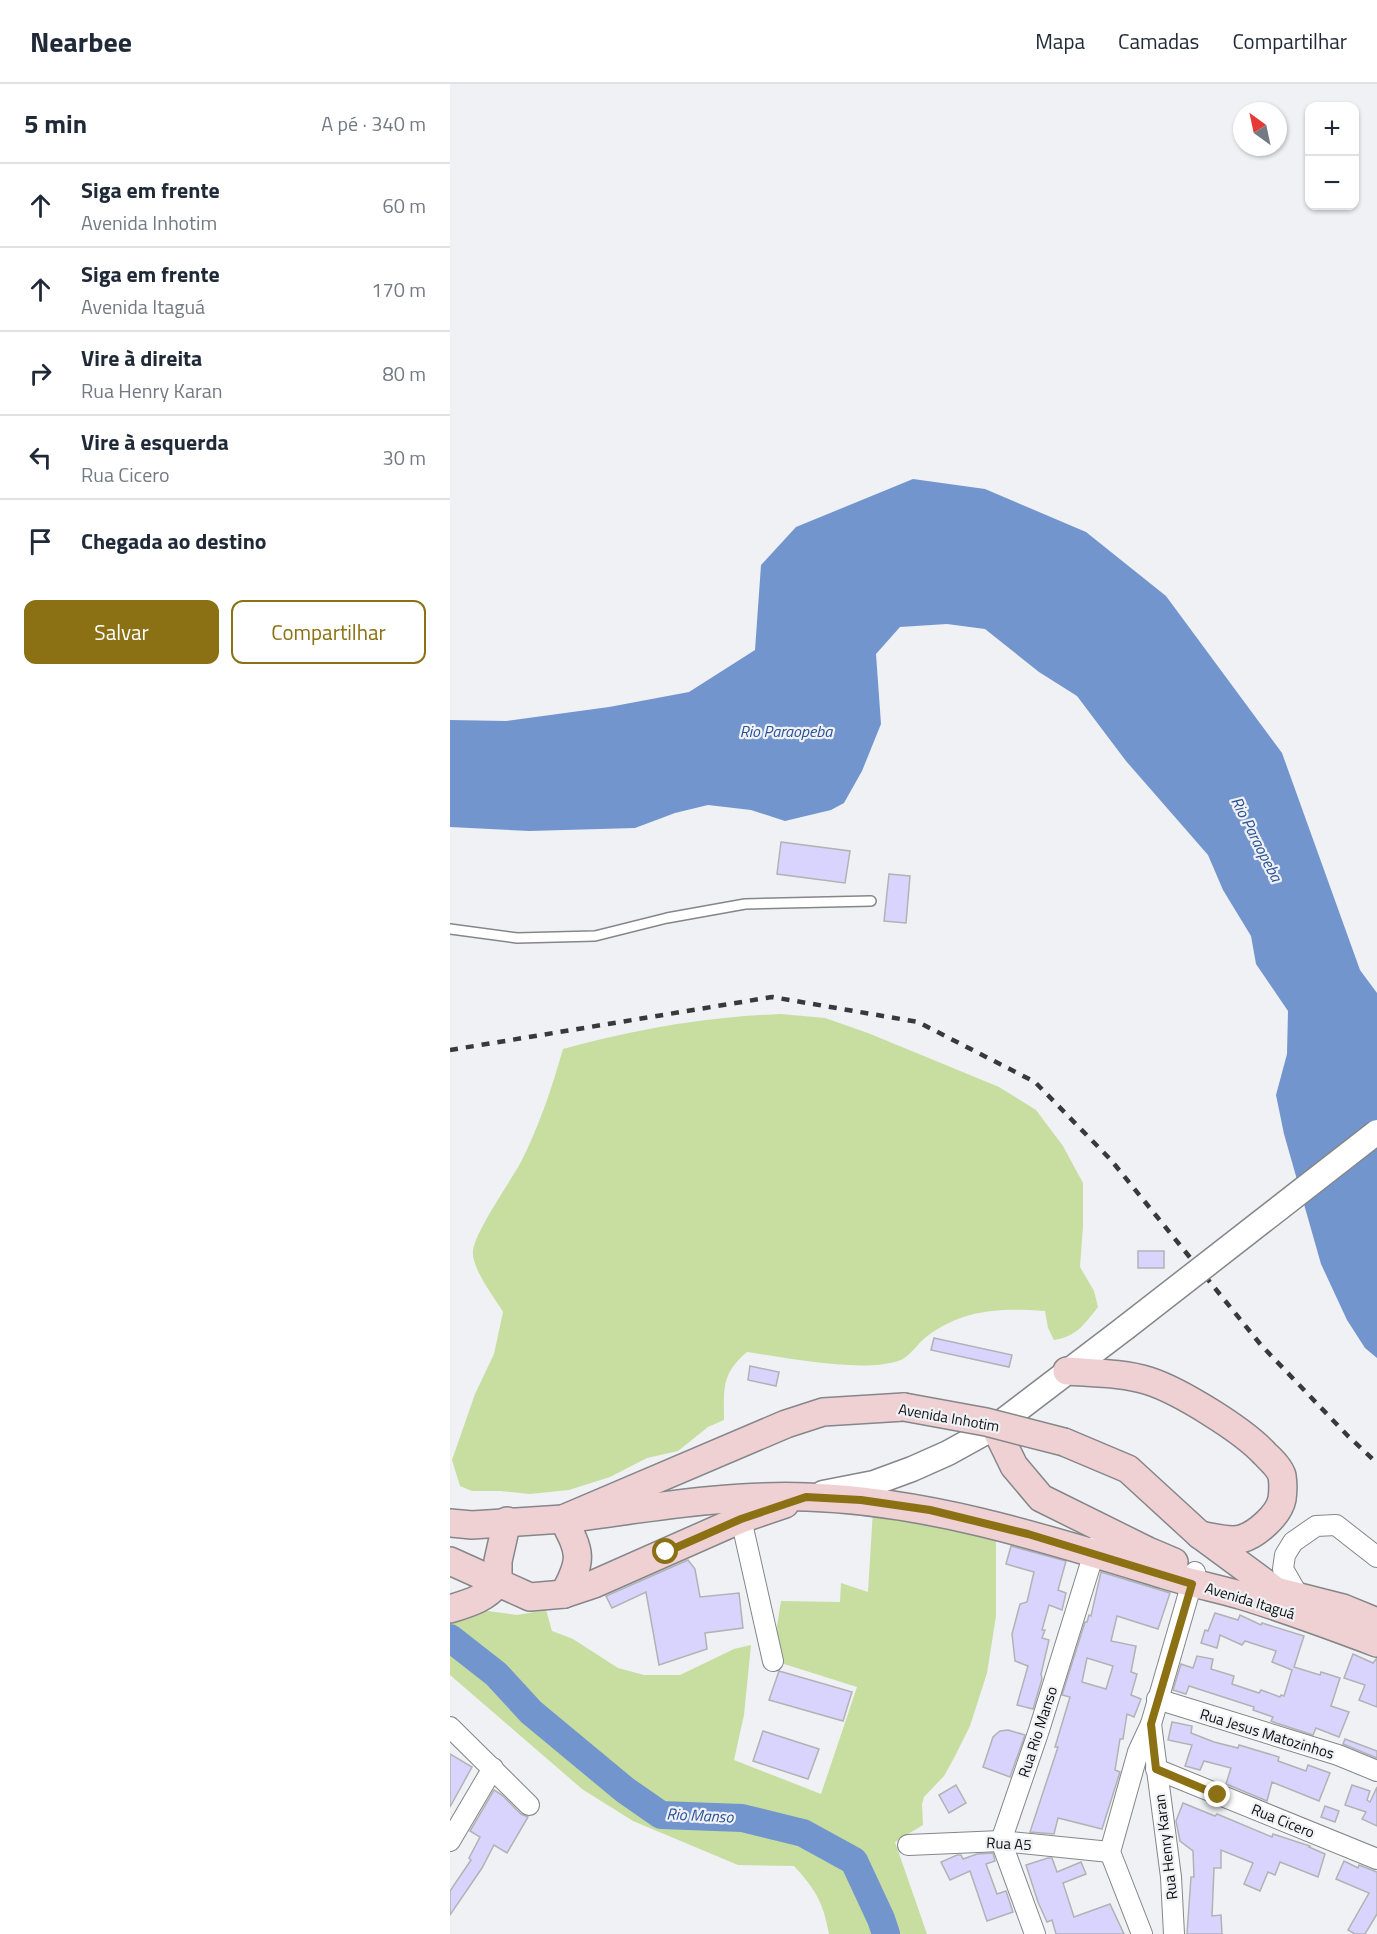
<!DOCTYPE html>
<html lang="pt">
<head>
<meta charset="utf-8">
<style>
  :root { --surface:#fff; --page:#f6f6f7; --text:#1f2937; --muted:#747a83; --line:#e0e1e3; --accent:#8b7113 }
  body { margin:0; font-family:"Titillium Web",sans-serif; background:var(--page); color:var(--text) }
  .controls { position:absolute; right:18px; top:18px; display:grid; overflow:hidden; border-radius:12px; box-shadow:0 2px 4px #0004 }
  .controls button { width:54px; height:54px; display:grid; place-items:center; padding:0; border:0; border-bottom:2px solid var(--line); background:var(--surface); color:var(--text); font:30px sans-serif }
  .compass { position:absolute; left:783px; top:18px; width:54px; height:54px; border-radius:50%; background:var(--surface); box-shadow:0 2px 4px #0004; rotate:327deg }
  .stop { position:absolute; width:18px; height:18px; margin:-14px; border:4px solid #8b7113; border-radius:50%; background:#fff }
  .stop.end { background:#8b7113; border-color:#fff; box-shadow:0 2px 6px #0008 }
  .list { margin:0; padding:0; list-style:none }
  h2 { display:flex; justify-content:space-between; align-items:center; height:78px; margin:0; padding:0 24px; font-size:26px }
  h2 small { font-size:20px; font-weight:400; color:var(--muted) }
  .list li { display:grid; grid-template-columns:39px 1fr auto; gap:18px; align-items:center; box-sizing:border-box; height:84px; padding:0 24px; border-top:2px solid var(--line) }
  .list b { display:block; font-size:22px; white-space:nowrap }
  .list p { margin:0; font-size:20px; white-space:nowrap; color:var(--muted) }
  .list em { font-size:20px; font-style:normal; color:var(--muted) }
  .actions { display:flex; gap:12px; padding:18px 24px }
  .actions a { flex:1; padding:14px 0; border:2px solid var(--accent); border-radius:12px; text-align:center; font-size:21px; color:var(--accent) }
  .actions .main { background:var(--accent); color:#fff }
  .icon { flex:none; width:33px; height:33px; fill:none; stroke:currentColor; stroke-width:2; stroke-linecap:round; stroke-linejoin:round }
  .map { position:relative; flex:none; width:927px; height:1850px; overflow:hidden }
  header { display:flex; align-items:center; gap:36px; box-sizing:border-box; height:84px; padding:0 30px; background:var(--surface); border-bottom:2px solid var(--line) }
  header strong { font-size:28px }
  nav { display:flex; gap:33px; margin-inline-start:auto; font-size:21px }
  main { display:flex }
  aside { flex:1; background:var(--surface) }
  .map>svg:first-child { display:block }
  .green { fill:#c7dea0 }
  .water { fill:#7395ce }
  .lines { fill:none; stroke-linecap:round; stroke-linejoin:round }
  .river { stroke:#7395ce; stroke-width:28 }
  .building { fill:#d8d4fd; stroke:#b2b2b5; stroke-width:1.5; fill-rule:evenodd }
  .service-casing { stroke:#858689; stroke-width:12 }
  .minor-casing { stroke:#858689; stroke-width:22 }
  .tertiary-casing { stroke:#858689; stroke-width:27 }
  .secondary-casing { stroke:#858689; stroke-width:30 }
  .service { stroke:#fff; stroke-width:9 }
  .minor { stroke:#fff; stroke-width:20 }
  .tertiary { stroke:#fff; stroke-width:24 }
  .secondary { stroke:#efd1d4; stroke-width:27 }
  .rail { stroke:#39393b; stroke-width:4.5; stroke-dasharray:8 8; stroke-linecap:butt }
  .tertiary-bridge-casing { stroke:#858689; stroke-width:27; stroke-linecap:butt }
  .secondary-bridge-casing { stroke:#858689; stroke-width:30; stroke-linecap:butt }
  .tertiary-bridge { stroke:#fff; stroke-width:24 }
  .secondary-bridge { stroke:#efd1d4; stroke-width:27 }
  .route { stroke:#8b7113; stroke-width:8 }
  .labels { text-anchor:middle; stroke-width:4.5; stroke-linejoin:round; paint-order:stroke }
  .street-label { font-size:15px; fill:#0f0f11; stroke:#eff1f4 }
  .water-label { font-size:16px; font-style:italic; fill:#285196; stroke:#eff1f4 }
</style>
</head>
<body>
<header>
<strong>Nearbee</strong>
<nav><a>Mapa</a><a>Camadas</a><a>Compartilhar</a></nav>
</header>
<main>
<aside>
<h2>5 min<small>A pé · 340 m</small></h2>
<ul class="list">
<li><svg class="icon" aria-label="ahead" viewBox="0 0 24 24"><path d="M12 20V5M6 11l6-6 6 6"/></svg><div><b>Siga em frente</b><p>Avenida Inhotim</p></div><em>60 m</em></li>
<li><svg class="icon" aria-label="ahead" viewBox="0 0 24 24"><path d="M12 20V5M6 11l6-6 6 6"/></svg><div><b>Siga em frente</b><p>Avenida Itaguá</p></div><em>170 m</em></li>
<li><svg class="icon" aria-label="right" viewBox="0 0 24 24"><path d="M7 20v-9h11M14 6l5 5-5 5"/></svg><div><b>Vire à direita</b><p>Rua Henry Karan</p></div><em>80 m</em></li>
<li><svg class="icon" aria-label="left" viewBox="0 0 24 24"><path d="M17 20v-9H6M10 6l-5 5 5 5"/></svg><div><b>Vire à esquerda</b><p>Rua Cicero</p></div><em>30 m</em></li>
<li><svg class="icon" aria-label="arrive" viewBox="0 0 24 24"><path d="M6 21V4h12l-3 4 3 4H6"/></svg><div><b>Chegada ao destino</b></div></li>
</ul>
<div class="actions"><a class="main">Salvar</a><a>Compartilhar</a></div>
</aside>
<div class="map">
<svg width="927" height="1850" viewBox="0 0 927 1850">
  <rect width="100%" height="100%" fill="#eff1f4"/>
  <g class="green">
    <path d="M331,930L375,934L418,949L549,1003L586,1026L613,1062L633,1099V1142L630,1183L644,1207L648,1223C634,1240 628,1252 604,1256L598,1244L595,1227C549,1224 514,1225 476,1253C467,1260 459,1274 448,1277C411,1289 337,1274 297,1268C271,1290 274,1305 274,1336L258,1343L228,1367L197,1374L160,1393L119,1406L80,1410L50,1407H22L10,1402L2,1376L25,1310L44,1270L53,1228C45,1214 21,1184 23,1167C25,1148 60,1098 71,1078C89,1042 102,1004 113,965C184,945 257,933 331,930Z"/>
    <path d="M423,1426L546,1454V1532L537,1589L520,1642L504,1674L494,1692L474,1713L472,1720L473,1741L445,1758L477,1850H379C373,1818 366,1806 344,1782L288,1781L183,1737L132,1705L0,1591V1535L31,1526L67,1531L96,1526L102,1547L123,1555L168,1584L194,1591H230L284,1565L301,1561L294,1631L284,1676L371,1710L407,1603L331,1579L326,1548L331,1517L390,1518L391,1499L418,1508Z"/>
  </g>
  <path class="water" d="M463,395L535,405L636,448L716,512L832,669L910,886L927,909V1274L915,1264L897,1236L871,1180L834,1050L826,1011L837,970L838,927L806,880L801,852L773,806L758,771L676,677L627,612L589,588L535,545L497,540L450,543L426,570L431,640L412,687L394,719L381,726L335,737L301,726L258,721L225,729L185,744L79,747L0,743V636L56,637L159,623L239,608L305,566L311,481L346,443Z"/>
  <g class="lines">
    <path class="river" d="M0,1554L46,1590L81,1628L175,1706L211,1731L292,1734L353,1749L404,1777L431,1835L436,1850"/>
  </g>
  <g class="building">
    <path d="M331,758L400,767L395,799L327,790Z"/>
    <path d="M439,790L460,792L456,839L434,837Z"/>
    <rect x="688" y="1167" width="26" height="17"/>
    <path d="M484,1254L562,1271L559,1283L481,1266Z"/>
    <path d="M300,1282L329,1288L326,1302L298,1296Z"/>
    <path d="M561,1462L616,1477L608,1506L616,1509L612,1526L599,1521L592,1546H595L592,1554L599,1556L591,1590L592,1595L583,1625L567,1621L578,1582L565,1577L562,1550L570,1520L577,1518L584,1488L556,1480Z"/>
    <path d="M238,1476L245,1485L250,1513L289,1509L293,1544L255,1549L257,1565L209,1581L196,1508L162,1524L156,1512Z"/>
    <path d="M651,1488L720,1509L708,1545L667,1532L661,1557L686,1562L681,1588L687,1590L681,1611L691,1615L684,1633L677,1630L673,1655H670L665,1686L670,1688L652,1745L608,1734L604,1750L580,1748L608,1663H605L620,1613L612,1611L635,1538H637L639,1531L641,1532ZM637,1574L663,1582L656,1605L632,1598Z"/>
    <path d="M765,1529L788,1536L790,1531L811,1541L812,1539L854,1552L844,1583L870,1591L871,1588L890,1594L881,1622L899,1628L889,1653L866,1644L863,1651L826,1639L821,1637L823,1633L803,1626L804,1623L739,1602L736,1610L723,1606L731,1580L743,1584L747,1572L763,1575L761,1585L784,1592L782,1600L809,1609L811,1606L830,1613L831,1611L834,1612L842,1586L822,1578L826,1567L795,1557L792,1561L770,1551L767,1564L751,1559L755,1546L758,1547Z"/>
    <path d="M903,1570L923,1579L927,1574V1623L909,1616L915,1601L894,1594Z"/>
    <path d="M329,1587L402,1608L393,1637L319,1616Z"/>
    <path d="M722,1638L742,1642L741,1649L764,1658L788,1664L789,1661L829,1673L828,1677L856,1687L858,1681L880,1689L869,1717L822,1698L817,1717L776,1700L781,1684L754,1677L750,1686L735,1682L742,1661L718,1656Z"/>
    <path d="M558,1646L575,1651L560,1693L533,1683L543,1653L550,1647Z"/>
    <path d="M313,1647L369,1665L358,1695L303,1677Z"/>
    <path d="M895,1655L927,1667V1674L893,1660Z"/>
    <path d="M0,1670L22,1683L0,1723Z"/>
    <path d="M506,1701L516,1719L499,1729L489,1711Z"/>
    <path d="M902,1701L920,1707L917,1716L920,1718L927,1703V1742L912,1735L916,1728L895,1721Z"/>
    <path d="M44,1706L52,1711L71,1730L78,1733L57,1769L44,1761L32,1784L0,1831V1807L21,1776L19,1774L30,1753L20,1747Z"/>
    <path d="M733,1719L765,1732L767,1730L822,1753L823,1750L860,1762L859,1763L875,1770L868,1793L830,1778L825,1791L818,1788L810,1807L794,1800L803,1779L771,1766V1784H764L762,1832L771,1831L772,1850H737L741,1793H744L743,1767L730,1757L726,1737Z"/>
    <path d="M875,1722L889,1727L885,1738L871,1733Z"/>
    <path d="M543,1769L545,1777L536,1780L547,1810L556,1807L563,1828L537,1837L520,1787L500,1796L491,1778L507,1771H511L513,1775L527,1770Z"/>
    <path d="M598,1774H602L607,1788L631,1778L636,1790L613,1799L624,1833L660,1820L674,1850H606L602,1836L597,1838L588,1818L576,1781Z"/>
    <path d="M894,1777L908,1784L909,1781L927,1788V1830L915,1850H905L898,1846L919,1809L886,1795Z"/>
  </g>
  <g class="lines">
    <defs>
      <path id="service" d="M0,845L67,854L145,852L217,834L295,820L421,817"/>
      <g id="minor">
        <path d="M291,1435L323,1577"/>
        <path d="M849,1513L833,1485L835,1471L843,1458L866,1442L886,1441L927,1473"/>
        <path d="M707,1615L888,1671L927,1687"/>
        <path d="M701,1640L721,1793L724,1850"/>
        <path d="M0,1643L79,1721"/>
        <path d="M706,1685L927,1775"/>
        <path d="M0,1757L43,1684"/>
        <path d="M458,1761L551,1757L660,1768"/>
        <path d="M585,1850L551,1757L589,1646L644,1469L649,1459"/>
        <path d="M692,1850L660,1768L688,1668L701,1640L745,1488"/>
      </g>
      <path id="tertiary" d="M373,1409L424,1399L462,1385L498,1369L545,1343L675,1244"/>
      <g id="secondary">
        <path d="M617,1287C643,1289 674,1289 699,1297C730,1307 793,1346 815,1370C821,1376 830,1384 832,1392C833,1398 833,1408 832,1415C829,1431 806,1451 791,1455C779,1458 762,1453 750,1451"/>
        <path d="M545,1343L564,1382L591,1414L698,1467L724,1478"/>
        <path d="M614,1358L678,1385L750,1451L826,1507L893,1524L927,1538"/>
        <path d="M113,1435C194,1425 275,1410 357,1413C480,1417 598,1455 715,1491C740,1499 765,1504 790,1511C836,1525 882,1542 927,1559"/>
        <path d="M113,1435C131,1469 133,1475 114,1510"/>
        <path d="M0,1439L22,1441L113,1435L336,1340L373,1328L454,1323"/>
        <path d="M0,1477L80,1513L114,1510L144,1500L291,1435L335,1420"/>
        <path d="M48,1499V1477L57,1437"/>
        <path d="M0,1525C19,1519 35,1515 48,1499"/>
      </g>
    </defs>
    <use href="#service" class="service-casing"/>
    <use href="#minor" class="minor-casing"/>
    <use href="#tertiary" class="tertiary-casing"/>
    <use href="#secondary" class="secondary-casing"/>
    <use href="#service" class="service"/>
    <use href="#minor" class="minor"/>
    <use href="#tertiary" class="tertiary"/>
    <use href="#secondary" class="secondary"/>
    <path class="rail" d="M0,966L322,913L468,938L585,998L661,1076L811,1261L898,1352L927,1379"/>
    <defs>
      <path id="tertiary-bridge" d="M675,1244L927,1048"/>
      <path id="secondary-bridge" d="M454,1323L536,1338L614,1358"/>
    </defs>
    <use href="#tertiary-bridge" class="tertiary-bridge-casing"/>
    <use href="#secondary-bridge" class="secondary-bridge-casing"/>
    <use href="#tertiary-bridge" class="tertiary-bridge"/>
    <use href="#secondary-bridge" class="secondary-bridge"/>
  </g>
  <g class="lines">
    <path class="route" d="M216,1468L291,1435L356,1413L411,1416L480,1426L578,1450L742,1500L701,1640L706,1685L768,1711"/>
  </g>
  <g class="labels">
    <g class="street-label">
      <text transform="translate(499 1334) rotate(10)" y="5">Avenida Inhotim</text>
      <text transform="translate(800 1517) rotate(17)" y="5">Avenida Itaguá</text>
      <text transform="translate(588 1648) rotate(-72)" y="5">Rua Rio Manso</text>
      <text transform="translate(817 1650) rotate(17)" y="5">Rua Jesus Matozinhos</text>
      <text transform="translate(833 1737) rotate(22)" y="5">Rua Cicero</text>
      <text transform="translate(559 1760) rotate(3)" y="5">Rua A5</text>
      <text transform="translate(716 1763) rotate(-97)" y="5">Rua Henry Karan</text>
    </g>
    <g class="water-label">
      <text x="336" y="653">Rio Paraopeba</text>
      <text transform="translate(807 755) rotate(63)" y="6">Rio Paraopeba</text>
      <text transform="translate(250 1731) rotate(3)" y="6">Rio Manso</text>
    </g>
  </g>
</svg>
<div class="controls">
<button>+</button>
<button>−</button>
</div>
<svg class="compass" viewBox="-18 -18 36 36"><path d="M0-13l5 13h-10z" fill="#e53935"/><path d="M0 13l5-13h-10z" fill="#747a83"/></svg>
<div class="stop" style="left:216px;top:1468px"></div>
<div class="stop end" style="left:768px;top:1711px"></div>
</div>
</main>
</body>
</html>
